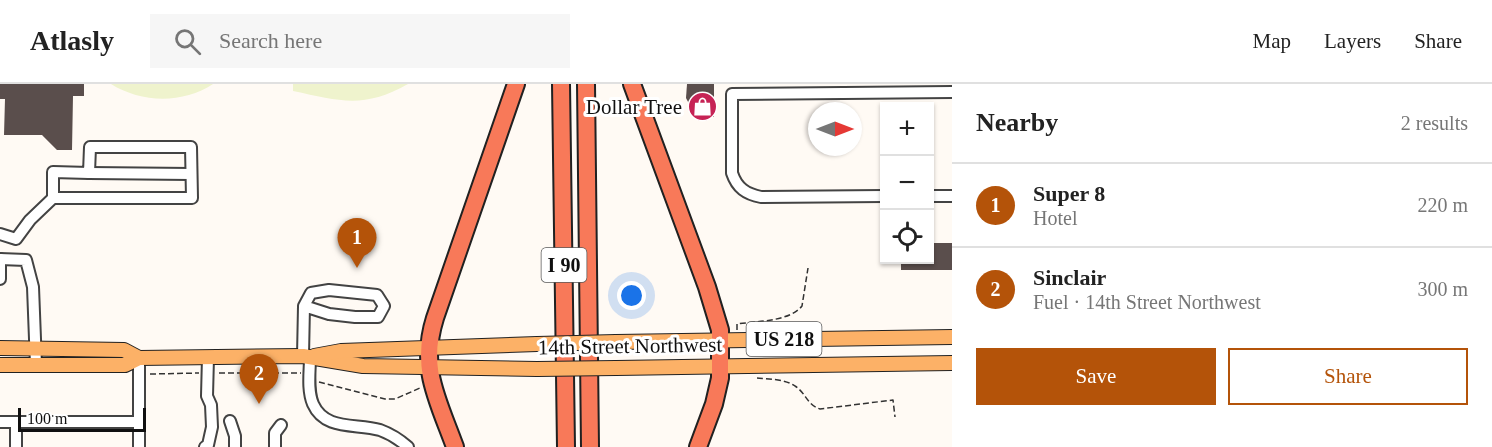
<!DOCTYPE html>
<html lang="en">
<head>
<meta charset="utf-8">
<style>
  :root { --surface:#fff; --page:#f6f6f6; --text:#222; --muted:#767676; --line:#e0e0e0; --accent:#b45309 }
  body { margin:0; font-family:"Times New Roman",serif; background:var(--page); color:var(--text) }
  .controls { position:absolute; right:18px; top:18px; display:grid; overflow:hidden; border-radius:0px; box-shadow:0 2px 4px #0004 }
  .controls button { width:54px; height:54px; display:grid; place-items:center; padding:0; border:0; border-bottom:2px solid var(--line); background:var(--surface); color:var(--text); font:30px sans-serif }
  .compass { position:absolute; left:808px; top:18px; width:54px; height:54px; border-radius:50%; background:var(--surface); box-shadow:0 2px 4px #0004; rotate:90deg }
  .scale { position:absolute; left:18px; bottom:15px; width:128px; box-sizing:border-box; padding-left:6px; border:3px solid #101010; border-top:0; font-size:16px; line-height:21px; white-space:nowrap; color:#101010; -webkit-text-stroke:4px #fff; paint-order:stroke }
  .you { position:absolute; left:632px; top:212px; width:21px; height:21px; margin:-15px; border:4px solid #fff; border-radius:50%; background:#1a73e8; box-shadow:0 0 0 9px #1a73e833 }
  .badge { display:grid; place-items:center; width:39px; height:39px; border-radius:50%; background:var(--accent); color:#fff; font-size:20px; font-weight:700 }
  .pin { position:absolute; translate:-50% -50px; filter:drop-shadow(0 2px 3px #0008) }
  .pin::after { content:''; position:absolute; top:32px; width:21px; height:18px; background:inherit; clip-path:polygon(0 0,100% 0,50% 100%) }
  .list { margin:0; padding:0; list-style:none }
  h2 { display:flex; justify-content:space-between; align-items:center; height:78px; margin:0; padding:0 24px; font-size:26px }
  h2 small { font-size:20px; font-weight:400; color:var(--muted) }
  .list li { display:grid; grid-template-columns:39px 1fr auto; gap:18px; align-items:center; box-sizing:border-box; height:84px; padding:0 24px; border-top:2px solid var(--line) }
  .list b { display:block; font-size:22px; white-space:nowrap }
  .list p { margin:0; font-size:20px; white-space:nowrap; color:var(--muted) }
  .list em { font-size:20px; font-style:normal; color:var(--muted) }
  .actions { display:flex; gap:12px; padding:18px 24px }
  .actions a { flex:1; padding:14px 0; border:2px solid var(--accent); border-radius:0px; text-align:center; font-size:21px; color:var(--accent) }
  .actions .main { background:var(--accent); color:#fff }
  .icon { flex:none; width:33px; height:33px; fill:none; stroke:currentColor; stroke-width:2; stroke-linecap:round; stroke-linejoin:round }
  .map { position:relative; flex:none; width:952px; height:363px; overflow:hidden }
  header { display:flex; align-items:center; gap:36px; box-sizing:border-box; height:84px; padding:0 30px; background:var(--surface); border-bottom:2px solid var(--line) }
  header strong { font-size:28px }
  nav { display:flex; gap:33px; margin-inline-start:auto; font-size:21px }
  .search { width:420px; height:54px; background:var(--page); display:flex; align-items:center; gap:15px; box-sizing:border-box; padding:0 21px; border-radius:0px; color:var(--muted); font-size:22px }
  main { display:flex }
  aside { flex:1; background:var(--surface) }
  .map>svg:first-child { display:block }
  .pitch { fill:#eff3cd }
  .building { fill:#5a4e4c }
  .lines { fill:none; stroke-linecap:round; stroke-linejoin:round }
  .minor-casing { stroke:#434343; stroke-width:14 }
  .major-casing { stroke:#212121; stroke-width:16 }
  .highway-casing { stroke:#212121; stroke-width:20 }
  .path { stroke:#323232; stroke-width:1.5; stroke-dasharray:6 3; stroke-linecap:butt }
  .minor { stroke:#fff; stroke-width:10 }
  .major { stroke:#fcb167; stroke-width:14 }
  .highway { stroke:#f87959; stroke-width:16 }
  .major-bridge-casing { stroke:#212121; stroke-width:16; stroke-linecap:butt }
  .major-bridge { stroke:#fcb167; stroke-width:14 }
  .labels { text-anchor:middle; stroke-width:6; stroke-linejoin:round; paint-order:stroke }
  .shield { fill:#fff; stroke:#585858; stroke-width:1.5 }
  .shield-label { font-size:20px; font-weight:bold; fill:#101010 }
  .poi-label { font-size:21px; fill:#101010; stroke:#fff; text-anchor:end }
  .street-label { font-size:21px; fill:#101010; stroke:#fff }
</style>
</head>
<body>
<header>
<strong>Atlasly</strong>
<div class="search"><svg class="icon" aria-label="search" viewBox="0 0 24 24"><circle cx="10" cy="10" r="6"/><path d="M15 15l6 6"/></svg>Search here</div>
<nav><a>Map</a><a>Layers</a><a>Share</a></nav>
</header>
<main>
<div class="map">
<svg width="952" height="363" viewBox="0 0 952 363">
  <rect width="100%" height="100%" fill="#fffaf4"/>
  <g class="pitch">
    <path d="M111,0H213C183,20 141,19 111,0Z"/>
    <path d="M293,0H408C364,25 340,17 293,7Z"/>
  </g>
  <g class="building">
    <path d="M0,0H84V12H73L72,66H57L42,51H4L5,15H0Z"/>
    <path d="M687,0H714V33H696L686,14Z"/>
    <path d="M930,159H952V186H901V176H930Z"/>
  </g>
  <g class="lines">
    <defs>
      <g id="minor">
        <path d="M89,89L191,90"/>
        <path d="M884,112L761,113C746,110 737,104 732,89V10L952,8"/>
        <path d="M930,112H952"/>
        <path d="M0,150L16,155L30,136L53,114V88L89,89L90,63H191L192,114H53"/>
        <path d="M0,175L26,176L33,203L36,281"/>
        <path d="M0,195V175"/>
        <path d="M303,272L304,222L311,209L329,206L377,211L384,222L378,233H355L329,230L304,222"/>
        <path d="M310,273C310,287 307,306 313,320C325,347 356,339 380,346C391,350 400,356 408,363"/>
        <path d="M139,274V363"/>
        <path d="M230,337L235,352V363"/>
        <path d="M0,338H139"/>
        <path d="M16,338V363"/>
        <path d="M205,363L208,361L212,343L211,321L207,312L208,273"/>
        <path d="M275,363V349L281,341"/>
      </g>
      <g id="major">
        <path d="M616,258L952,253"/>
        <path d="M0,264L124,266L139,274L303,272L363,282L537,285"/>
        <path d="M314,272L341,267L537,260"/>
        <path d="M0,281H125L139,274"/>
        <path d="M616,284L952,279"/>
      </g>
      <g id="highway">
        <path d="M561,0L566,363"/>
        <path d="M586,0L590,363"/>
        <path d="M632,0L707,203L720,246V294L714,320L698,363"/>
        <path d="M455,363C438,316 419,285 435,234L516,0"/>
      </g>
    </defs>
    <use href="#minor" class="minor-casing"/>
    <use href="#major" class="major-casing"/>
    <use href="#highway" class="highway-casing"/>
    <g class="path">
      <path d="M737,246V240C756,237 789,238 802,222L808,184"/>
      <path d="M219,289H301"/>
      <path d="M150,290L199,289"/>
      <path d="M757,294C769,295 785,295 795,302C806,309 807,321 820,325L893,316L895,333"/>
      <path d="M319,298L385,315H395L420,304"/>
    </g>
    <use href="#minor" class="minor"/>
    <use href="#major" class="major"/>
    <use href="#highway" class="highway"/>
    <defs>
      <g id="major-bridge">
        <path d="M537,260L616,258"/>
        <path d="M537,285L616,284"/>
      </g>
    </defs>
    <use href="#major-bridge" class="major-bridge-casing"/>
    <use href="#major-bridge" class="major-bridge"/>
  </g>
  <defs>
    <symbol id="shop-disc" viewBox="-11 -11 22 22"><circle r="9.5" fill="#c62355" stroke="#fff"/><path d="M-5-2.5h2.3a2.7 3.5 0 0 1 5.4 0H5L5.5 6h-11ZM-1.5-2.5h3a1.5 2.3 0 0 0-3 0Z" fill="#fff"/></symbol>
  </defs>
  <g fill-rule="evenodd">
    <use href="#shop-disc" x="686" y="6" width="33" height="33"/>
  </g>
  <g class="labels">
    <g class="shield">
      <rect x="541.5" y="164" width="45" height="34" rx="4.5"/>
      <rect x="746.5" y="238" width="75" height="34" rx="4.5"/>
    </g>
    <g class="shield-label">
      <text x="564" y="188">I 90</text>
      <text x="784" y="262">US 218</text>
    </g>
    <g class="poi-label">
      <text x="682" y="30">Dollar Tree</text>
    </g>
    <g class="street-label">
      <text transform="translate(630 262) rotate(-1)" y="7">14th Street Northwest</text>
    </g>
  </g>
</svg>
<div class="controls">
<button>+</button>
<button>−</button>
<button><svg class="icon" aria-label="locate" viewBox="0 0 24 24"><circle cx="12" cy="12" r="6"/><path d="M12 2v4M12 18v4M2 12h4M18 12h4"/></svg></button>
</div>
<svg class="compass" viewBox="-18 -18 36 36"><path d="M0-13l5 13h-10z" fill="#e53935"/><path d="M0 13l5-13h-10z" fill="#767676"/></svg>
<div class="scale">100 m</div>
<div class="you"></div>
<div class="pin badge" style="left:357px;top:184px">1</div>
<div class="pin badge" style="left:259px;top:320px">2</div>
</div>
<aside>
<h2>Nearby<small>2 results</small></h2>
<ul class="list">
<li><span class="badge">1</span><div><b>Super 8</b><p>Hotel</p></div><em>220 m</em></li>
<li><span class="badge">2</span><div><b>Sinclair</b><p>Fuel · 14th Street Northwest</p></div><em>300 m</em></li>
</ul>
<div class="actions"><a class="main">Save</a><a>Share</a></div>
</aside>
</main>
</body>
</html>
